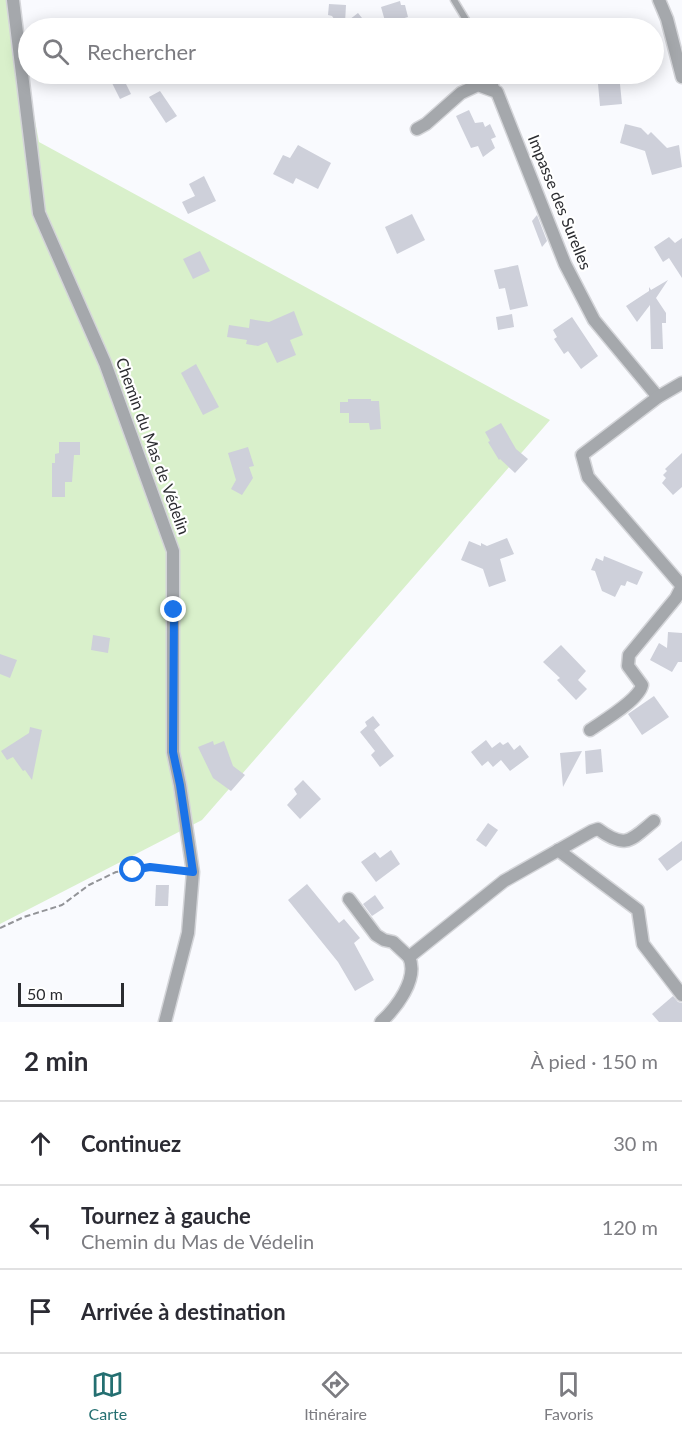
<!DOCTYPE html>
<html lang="fr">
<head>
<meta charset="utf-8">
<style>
  :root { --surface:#fff; --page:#f2f2f3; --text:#2b2b33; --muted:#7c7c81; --line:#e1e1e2; --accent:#246f71 }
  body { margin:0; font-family:Lato,sans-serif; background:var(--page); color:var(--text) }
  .scale { position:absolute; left:18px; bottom:15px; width:106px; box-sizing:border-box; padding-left:6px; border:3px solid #2b2c30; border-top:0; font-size:16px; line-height:21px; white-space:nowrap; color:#2b2c30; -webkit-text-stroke:4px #fff; paint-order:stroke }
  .stop { position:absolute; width:18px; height:18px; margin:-14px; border:4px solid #1a73e8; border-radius:50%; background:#fff }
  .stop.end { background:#1a73e8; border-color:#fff; box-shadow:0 2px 6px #0008 }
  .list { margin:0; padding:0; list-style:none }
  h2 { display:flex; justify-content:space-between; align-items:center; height:78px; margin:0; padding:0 24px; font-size:26px }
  h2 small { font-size:20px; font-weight:400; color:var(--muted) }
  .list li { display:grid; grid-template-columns:39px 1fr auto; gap:18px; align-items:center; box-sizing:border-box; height:84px; padding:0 24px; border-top:2px solid var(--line) }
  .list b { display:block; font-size:22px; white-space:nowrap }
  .list p { margin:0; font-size:20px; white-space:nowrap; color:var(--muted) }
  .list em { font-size:20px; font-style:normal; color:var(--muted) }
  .icon { flex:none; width:33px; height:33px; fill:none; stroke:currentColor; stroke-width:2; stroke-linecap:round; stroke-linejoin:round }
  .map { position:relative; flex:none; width:682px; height:1022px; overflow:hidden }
  .search { position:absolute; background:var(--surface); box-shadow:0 3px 15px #0003; left:18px; right:18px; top:18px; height:66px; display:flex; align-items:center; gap:15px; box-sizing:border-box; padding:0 21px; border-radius:33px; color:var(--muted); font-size:22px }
  .sheet { height:330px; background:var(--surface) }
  nav { display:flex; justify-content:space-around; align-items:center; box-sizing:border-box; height:84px; border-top:2px solid var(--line); background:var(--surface); font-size:16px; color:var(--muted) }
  nav a { display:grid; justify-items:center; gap:3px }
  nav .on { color:var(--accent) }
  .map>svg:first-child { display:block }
  .green { fill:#d9f0cb }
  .building { fill:#ced0da }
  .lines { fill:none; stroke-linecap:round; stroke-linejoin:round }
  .lane-casing { stroke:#d4d5d9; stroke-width:9 }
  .street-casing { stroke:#d4d5d9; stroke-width:15 }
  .path { stroke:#939498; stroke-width:2; stroke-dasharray:6 3; stroke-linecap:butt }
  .lane { stroke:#a5a8ac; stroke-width:6 }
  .street { stroke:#a5a8ac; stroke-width:12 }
  .route { stroke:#1a73e8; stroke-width:8 }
  .labels { text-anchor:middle; stroke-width:4.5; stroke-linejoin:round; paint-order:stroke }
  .street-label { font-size:16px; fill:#2b2c30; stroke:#fff }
</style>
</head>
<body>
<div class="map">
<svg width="682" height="1022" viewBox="0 0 682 1022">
  <rect width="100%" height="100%" fill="#f9fafe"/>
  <path class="green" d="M0,0H12L39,142L550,420L202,820L0,924Z"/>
  <g class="building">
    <path d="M400,1L401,5H405L408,17L401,19L403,26L387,28L381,7Z"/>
    <path d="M329,4L346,5L345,23L358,13L370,28H338L340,27L332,16L328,15Z"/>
    <path d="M590,74H619L622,104L600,106L598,84Z"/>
    <path d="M123,78L131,94L120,99L112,83Z"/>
    <path d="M160,91L177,116L166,123L149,97Z"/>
    <path d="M469,110L475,123L483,122L485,127L490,124L496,137L491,139L495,148L483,157L478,146L471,148L456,116Z"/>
    <path d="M625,124L641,128L648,135L651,132L667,148L679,145L682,167L652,175L645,151L620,143Z"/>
    <path d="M298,145L331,163L318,189L296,178L293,184L273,174L283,155L290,158Z"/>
    <path d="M204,176L216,201L188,214L182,202L195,196L189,184Z"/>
    <path d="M412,214L425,240L397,254L385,227Z"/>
    <path d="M537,215L547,241L542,247L532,221Z"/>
    <path d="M669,237L675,243L682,238V278L669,258L663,262L654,247Z"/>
    <path d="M200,251L210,271L193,279L183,259Z"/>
    <path d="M518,265L528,306L510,310L505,288L499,289L494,270Z"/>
    <path d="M668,280L656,298L666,313V323H662L663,349H651L650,305L637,322L626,306L649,291V287L651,290Z"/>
    <path d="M294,311L303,335L290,340L296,355L277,363L267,342L258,346L246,344L247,340L227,337L229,325L249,328L250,319L269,322Z"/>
    <path d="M512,314L514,327L498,330L496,317Z"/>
    <path d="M572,317L598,356L581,369L568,351L564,354L554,339L557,337L553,330Z"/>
    <path d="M196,364L219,407L203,415L181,373Z"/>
    <path d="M348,399H371V401H379L381,429L370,430L369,423H349V413H340V402H348Z"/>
    <path d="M501,423L516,449L528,459L515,473L500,459L499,460L488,442L490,441L485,432Z"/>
    <path d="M59,442H80V455H74L72,482H65V497H52V463H55V454L59,453Z"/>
    <path d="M248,447L254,466L249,467L253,478L242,495L231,489L236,480L228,453Z"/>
    <path d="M682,453V487L673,495L662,483L666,478L663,475L667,471L665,469Z"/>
    <path d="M507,538L514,554L500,559L506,581L489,587L483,569L461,560L469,541L481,546V543L487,546Z"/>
    <path d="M604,556L643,572L637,585L627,581L625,586L621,585L615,597L602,591L595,571L591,570L596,558L603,561Z"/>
    <path d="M668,632L682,633V662H678L672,672L650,660L659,643L667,648Z"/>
    <path d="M93,635L110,638L108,653L91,650Z"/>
    <path d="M561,645L586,671L578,680L587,689L576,700L557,680L560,678L543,662Z"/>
    <path d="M0,654L17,660L10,678L0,674Z"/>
    <path d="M654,696L669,717L642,735L628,714Z"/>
    <path d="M373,716L380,725L374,730L394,756L380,767L371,755L375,751L360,732L367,726L365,722Z"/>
    <path d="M30,727L42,730L32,780L25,770L23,771L13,757L7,760L1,751L29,733Z"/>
    <path d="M486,740L492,748L500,742L503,745L508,742L514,750L520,745L529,757L510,771L501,760L493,767L488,761L482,766L471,752Z"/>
    <path d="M213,741L214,745L224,741L233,766L245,775L231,791L213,778L198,747Z"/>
    <path d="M601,749L603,772L586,774L585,751Z"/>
    <path d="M582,751L563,787L560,753Z"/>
    <path d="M303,780L321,799L300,819L287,805L297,794L294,789Z"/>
    <path d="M488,823L498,830L486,847L476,840Z"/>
    <path d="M682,841V860L667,871L658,859Z"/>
    <path d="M391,850L400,864L376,882L361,862L375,852L380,858Z"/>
    <path d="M307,884L339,923L344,919L360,938L354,943L374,980L355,991L338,962L288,900Z"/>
    <path d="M156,885H169L168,906H155Z"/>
    <path d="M375,895L384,908L372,916L363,904Z"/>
    <path d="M673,996L678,1002L682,1003V1022H659L652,1014Z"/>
  </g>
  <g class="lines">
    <defs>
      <g id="lane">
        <path d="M454,0L471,28"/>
        <path d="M492,74L497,91"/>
      </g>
      <g id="street">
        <path d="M13,0L39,213L105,363L173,551V752L180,785L193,872L188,933L165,1022"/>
        <path d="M659,0L667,19L682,77"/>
        <path d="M417,129L426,124L461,93L478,85L497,92L565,264L594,320L658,397"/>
        <path d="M590,730C603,721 639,700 642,685L628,666L629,655L676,598L682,586L588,477L582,455L658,397L682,383"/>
        <path d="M558,850L638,910L643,944L682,995"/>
        <path d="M349,899L376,935L384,940L393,942L409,957"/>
        <path d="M381,1022C396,1008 419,979 409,957L504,881L592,831L598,829C626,850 631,840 654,821"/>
      </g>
    </defs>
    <use href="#lane" class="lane-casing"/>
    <use href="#street" class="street-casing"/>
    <path class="path" d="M0,928L24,917L62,905L89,885L116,872L150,867L181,871"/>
    <use href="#lane" class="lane"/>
    <use href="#street" class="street"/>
  </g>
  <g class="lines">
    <path class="route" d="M133,870L150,867L193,872L180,785L173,752L174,610"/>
  </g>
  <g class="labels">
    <g class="street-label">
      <text transform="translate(560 202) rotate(68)" y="6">Impasse des Surelles</text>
      <text transform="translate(153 446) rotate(70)" y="6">Chemin du Mas de Védelin</text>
    </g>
  </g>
</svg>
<div class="scale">50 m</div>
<div class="stop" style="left:133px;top:870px"></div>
<div class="stop end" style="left:174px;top:610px"></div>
<div class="search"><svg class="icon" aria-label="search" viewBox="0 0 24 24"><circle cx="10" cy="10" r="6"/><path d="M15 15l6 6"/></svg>Rechercher</div>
</div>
<section class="sheet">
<h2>2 min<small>À pied · 150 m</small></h2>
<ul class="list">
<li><svg class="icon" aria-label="ahead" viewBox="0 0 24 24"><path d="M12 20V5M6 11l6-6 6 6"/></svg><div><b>Continuez</b></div><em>30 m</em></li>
<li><svg class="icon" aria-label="left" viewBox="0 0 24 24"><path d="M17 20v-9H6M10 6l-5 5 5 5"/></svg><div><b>Tournez à gauche</b><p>Chemin du Mas de Védelin</p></div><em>120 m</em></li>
<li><svg class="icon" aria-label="arrive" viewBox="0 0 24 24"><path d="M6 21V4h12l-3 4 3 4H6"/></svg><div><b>Arrivée à destination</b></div></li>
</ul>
</section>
<nav>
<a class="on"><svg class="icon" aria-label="map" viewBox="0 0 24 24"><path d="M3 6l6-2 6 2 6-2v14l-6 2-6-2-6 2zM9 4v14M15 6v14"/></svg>Carte</a>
<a><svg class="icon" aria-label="directions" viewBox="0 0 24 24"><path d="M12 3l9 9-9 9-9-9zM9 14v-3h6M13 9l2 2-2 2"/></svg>Itinéraire</a>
<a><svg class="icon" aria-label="saved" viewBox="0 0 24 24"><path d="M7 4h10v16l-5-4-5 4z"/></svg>Favoris</a>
</nav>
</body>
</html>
